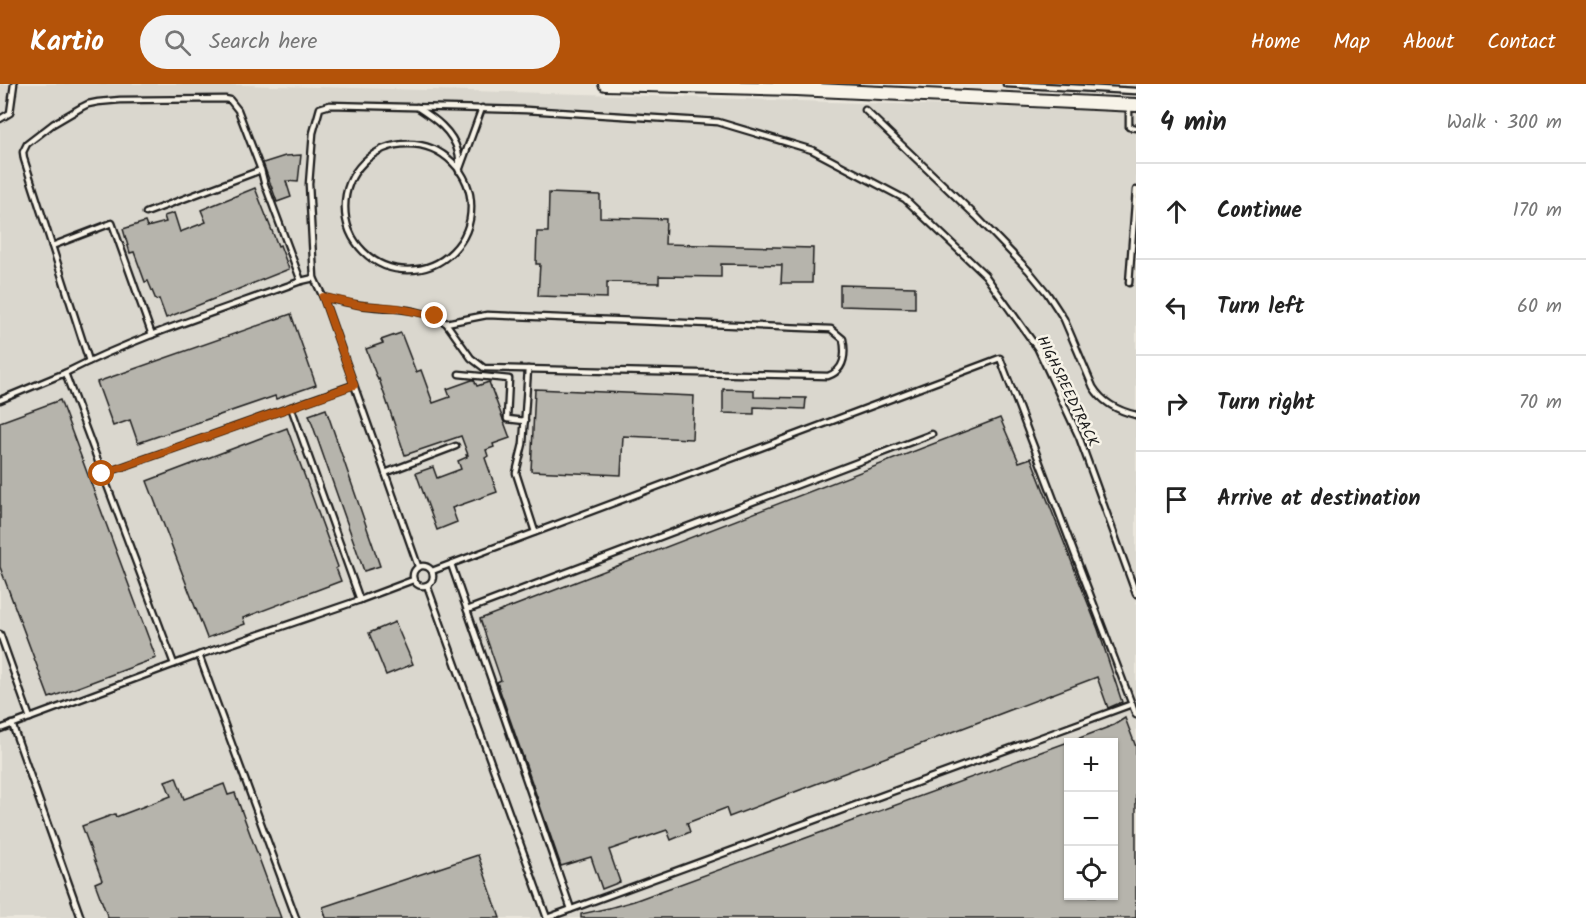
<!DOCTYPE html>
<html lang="en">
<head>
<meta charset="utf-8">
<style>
  :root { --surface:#fff; --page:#f2f2f2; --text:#222; --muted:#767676; --line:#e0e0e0; --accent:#b45309 }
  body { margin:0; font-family:Kalam,sans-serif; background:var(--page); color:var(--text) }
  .controls { position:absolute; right:18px; bottom:18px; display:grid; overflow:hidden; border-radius:0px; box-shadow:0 2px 4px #0004 }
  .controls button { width:54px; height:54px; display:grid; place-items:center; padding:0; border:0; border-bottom:2px solid var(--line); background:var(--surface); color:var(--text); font:30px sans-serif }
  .stop { position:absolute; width:18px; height:18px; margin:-14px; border:4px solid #b45309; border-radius:50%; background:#fff }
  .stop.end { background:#b45309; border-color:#fff; box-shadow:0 2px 6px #0008 }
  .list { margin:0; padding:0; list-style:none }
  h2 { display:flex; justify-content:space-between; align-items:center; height:78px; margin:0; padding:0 24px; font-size:26px }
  h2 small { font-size:20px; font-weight:400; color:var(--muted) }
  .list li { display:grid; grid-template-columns:39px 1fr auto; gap:18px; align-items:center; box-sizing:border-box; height:96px; padding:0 24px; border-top:2px solid var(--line) }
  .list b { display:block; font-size:22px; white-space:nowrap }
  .list em { font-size:20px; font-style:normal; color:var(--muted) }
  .icon { flex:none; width:33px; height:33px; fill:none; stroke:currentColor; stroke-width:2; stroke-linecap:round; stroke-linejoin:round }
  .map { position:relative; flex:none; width:1136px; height:834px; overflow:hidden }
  header { display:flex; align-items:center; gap:36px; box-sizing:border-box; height:84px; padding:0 30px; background:var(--accent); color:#fff }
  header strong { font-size:28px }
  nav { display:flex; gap:33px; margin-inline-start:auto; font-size:21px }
  .search { width:420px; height:54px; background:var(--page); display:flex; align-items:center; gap:15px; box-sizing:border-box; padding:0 21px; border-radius:33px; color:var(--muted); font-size:22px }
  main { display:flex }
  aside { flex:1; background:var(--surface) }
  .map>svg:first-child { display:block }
  .built { fill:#dad7ce; fill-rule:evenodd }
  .building { fill:#b6b4ac; stroke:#1c1c1c; stroke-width:1.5 }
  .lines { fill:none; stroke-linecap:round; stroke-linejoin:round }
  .lane-casing { stroke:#1c1c1c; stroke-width:9 }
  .secondary-casing { stroke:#1c1c1c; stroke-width:16 }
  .lane { stroke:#f7f3e8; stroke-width:4.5 }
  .secondary { stroke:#f7f3e8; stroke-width:12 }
  .route { stroke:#b45309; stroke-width:8 }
  .labels { text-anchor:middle; stroke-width:5; stroke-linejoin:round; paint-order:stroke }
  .street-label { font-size:15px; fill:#1c1c1c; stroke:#f7f3e8 }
</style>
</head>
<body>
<header>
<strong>Kartio</strong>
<div class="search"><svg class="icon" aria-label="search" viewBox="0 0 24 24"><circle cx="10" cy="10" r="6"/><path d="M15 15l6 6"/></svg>Search here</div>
<nav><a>Home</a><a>Map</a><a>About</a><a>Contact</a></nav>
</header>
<main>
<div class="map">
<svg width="1136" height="834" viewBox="0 0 1136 834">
  <rect width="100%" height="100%" fill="#eae6dc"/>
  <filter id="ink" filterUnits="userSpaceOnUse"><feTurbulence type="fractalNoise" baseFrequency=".0167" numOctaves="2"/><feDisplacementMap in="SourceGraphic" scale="12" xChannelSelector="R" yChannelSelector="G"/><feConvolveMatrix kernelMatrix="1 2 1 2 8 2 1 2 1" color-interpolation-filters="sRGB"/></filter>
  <g filter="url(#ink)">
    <path class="built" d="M0,0H202L620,11L1136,28V834H0ZM1068,658H1114V812H1068Z"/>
    <g class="building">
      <path d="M301,71L298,98L286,97L291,113L277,118L263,79L285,72Z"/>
      <path d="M255,104L278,162L280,161L289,185L166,234L159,215L156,216L148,197L145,198L134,168L130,169L123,145L145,138L147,143L166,138L164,132L174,129L180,148L206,138L201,126Z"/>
      <path d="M549,109L600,111V133L666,135L665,160L813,164L812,199H781L782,181L721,180V193L659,192V199L607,198V214L538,212L540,180H536L537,148H548Z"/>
      <path d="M840,201L915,203V224L840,222Z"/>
      <path d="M291,230L316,301L276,315L275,312L138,359L130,336L113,342L97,298Z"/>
      <path d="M401,249L416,288L421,286L433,319L450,313L447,305L472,296H474L477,302L489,298L510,354L493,360L494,363L486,366L488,372L485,374L497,408L452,424L457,438L437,446L416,389L433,383L437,394L461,385L458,377L467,373L466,371H468L461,352L405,371L379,295L378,296L366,265L383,259L381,256Z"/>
      <path d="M535,305L694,312L692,355L623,352L621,391L531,387Z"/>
      <path d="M723,305L754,306V313L806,314L805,325L754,323V330L723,329Z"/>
      <path d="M60,316L156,574L49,614L0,483V338Z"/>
      <path d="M326,325L380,482L364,487L309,331Z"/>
      <path d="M1000,334L1019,378L1031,374L1098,545L1122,618L1108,624L1097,593L729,733L726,724L687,739L690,748L671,756L667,746L609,766L620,798L602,805L591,773L561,782L497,598L501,596L480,535Z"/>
      <path d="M287,344L338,483L336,484L341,497L243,534L245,540L207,554L147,397Z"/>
      <path d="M395,538L413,580L386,591L369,549Z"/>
      <path d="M1125,634L1136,663V834H581V830L609,824L634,817L1068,658V812H1113V658H1069L1114,641Z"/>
      <path d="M176,693L184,715L224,700L228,711L235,709L281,834H108L95,799L102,796L82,742L115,730L116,733L171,712L165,697Z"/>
      <path d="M478,771L500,834H326L323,823Z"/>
    </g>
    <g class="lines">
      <defs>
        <g id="lane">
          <path d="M1006,0L1136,7"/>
          <path d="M1129,21V43L1136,44"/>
          <path d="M417,23C434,34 453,47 458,68C460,73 459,81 459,87"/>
          <path d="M865,26L976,132L1029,187L1047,209L1064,235L1093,303C1102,318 1119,327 1136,331"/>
          <path d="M0,35L10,29L14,0"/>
          <circle cx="408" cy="123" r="63"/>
          <path d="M460,84L482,24"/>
          <path d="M146,129L261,86L264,98L301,197"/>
          <path d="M52,162L112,139L152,251"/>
          <path d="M1129,199L1136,106"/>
          <path d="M323,213C335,216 347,219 360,221C389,225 420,223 446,239"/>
          <path d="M487,231L831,245L843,255C846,271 845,286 828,292L484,284L471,274L446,239Z"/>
          <path d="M89,277L24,75L23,68L27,60L53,40L82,23L88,20L98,18L120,16L225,15L230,16L238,26L261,86"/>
          <path d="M528,285L523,360L516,389L535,448"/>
          <path d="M459,290L509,295L507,335L525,337"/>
          <path d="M0,316L65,289"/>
          <path d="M291,323L360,516"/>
          <path d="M385,389L456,362"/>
          <path d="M102,390L353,301"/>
          <path d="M451,480L571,825"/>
          <circle cx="423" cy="492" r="10"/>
          <path d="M418,482L323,213L314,194L309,100L313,49L320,24L330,21L526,26L718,38L812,66L905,115L985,191L1038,265L1079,353L1136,510"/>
          <path d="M432,487L1000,274L1136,631"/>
          <path d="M427,501L547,834"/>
          <path d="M467,526L932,350"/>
          <path d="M0,550L30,634"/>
          <path d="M199,571L296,834"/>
          <path d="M174,580L65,289C140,251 222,226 301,197L314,194"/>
          <path d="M12,640L81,834"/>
          <path d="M0,645L199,571L360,516L413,496"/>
          <path d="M547,834L1132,620"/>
        </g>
        <path id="secondary" d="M605,0L796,5L1136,21"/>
      </defs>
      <use href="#lane" class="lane-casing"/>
      <use href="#secondary" class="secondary-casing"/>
      <use href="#lane" class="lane"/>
      <use href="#secondary" class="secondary"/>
    </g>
  </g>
  <g class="lines" filter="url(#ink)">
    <path class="route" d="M102,390L354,301L323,213L359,221L397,224L435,232"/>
  </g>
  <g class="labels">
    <g class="street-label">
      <text transform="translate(1068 307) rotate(64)" y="5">HIGHSPEEDTRACK</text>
    </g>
  </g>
</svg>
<div class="controls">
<button>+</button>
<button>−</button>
<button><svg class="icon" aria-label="locate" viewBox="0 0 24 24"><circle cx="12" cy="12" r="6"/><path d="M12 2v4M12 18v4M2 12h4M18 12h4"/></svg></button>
</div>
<div class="stop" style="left:102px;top:390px"></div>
<div class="stop end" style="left:435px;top:232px"></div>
</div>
<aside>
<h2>4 min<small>Walk · 300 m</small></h2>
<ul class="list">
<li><svg class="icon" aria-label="ahead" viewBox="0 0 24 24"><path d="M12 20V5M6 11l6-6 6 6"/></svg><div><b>Continue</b></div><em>170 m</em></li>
<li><svg class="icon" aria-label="left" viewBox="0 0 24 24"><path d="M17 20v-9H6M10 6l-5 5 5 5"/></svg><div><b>Turn left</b></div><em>60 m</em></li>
<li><svg class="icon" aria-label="right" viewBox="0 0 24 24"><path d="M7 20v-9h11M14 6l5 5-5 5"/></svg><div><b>Turn right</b></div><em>70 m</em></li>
<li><svg class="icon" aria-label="arrive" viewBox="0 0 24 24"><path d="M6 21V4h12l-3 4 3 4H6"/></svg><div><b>Arrive at destination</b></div></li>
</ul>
</aside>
</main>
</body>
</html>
